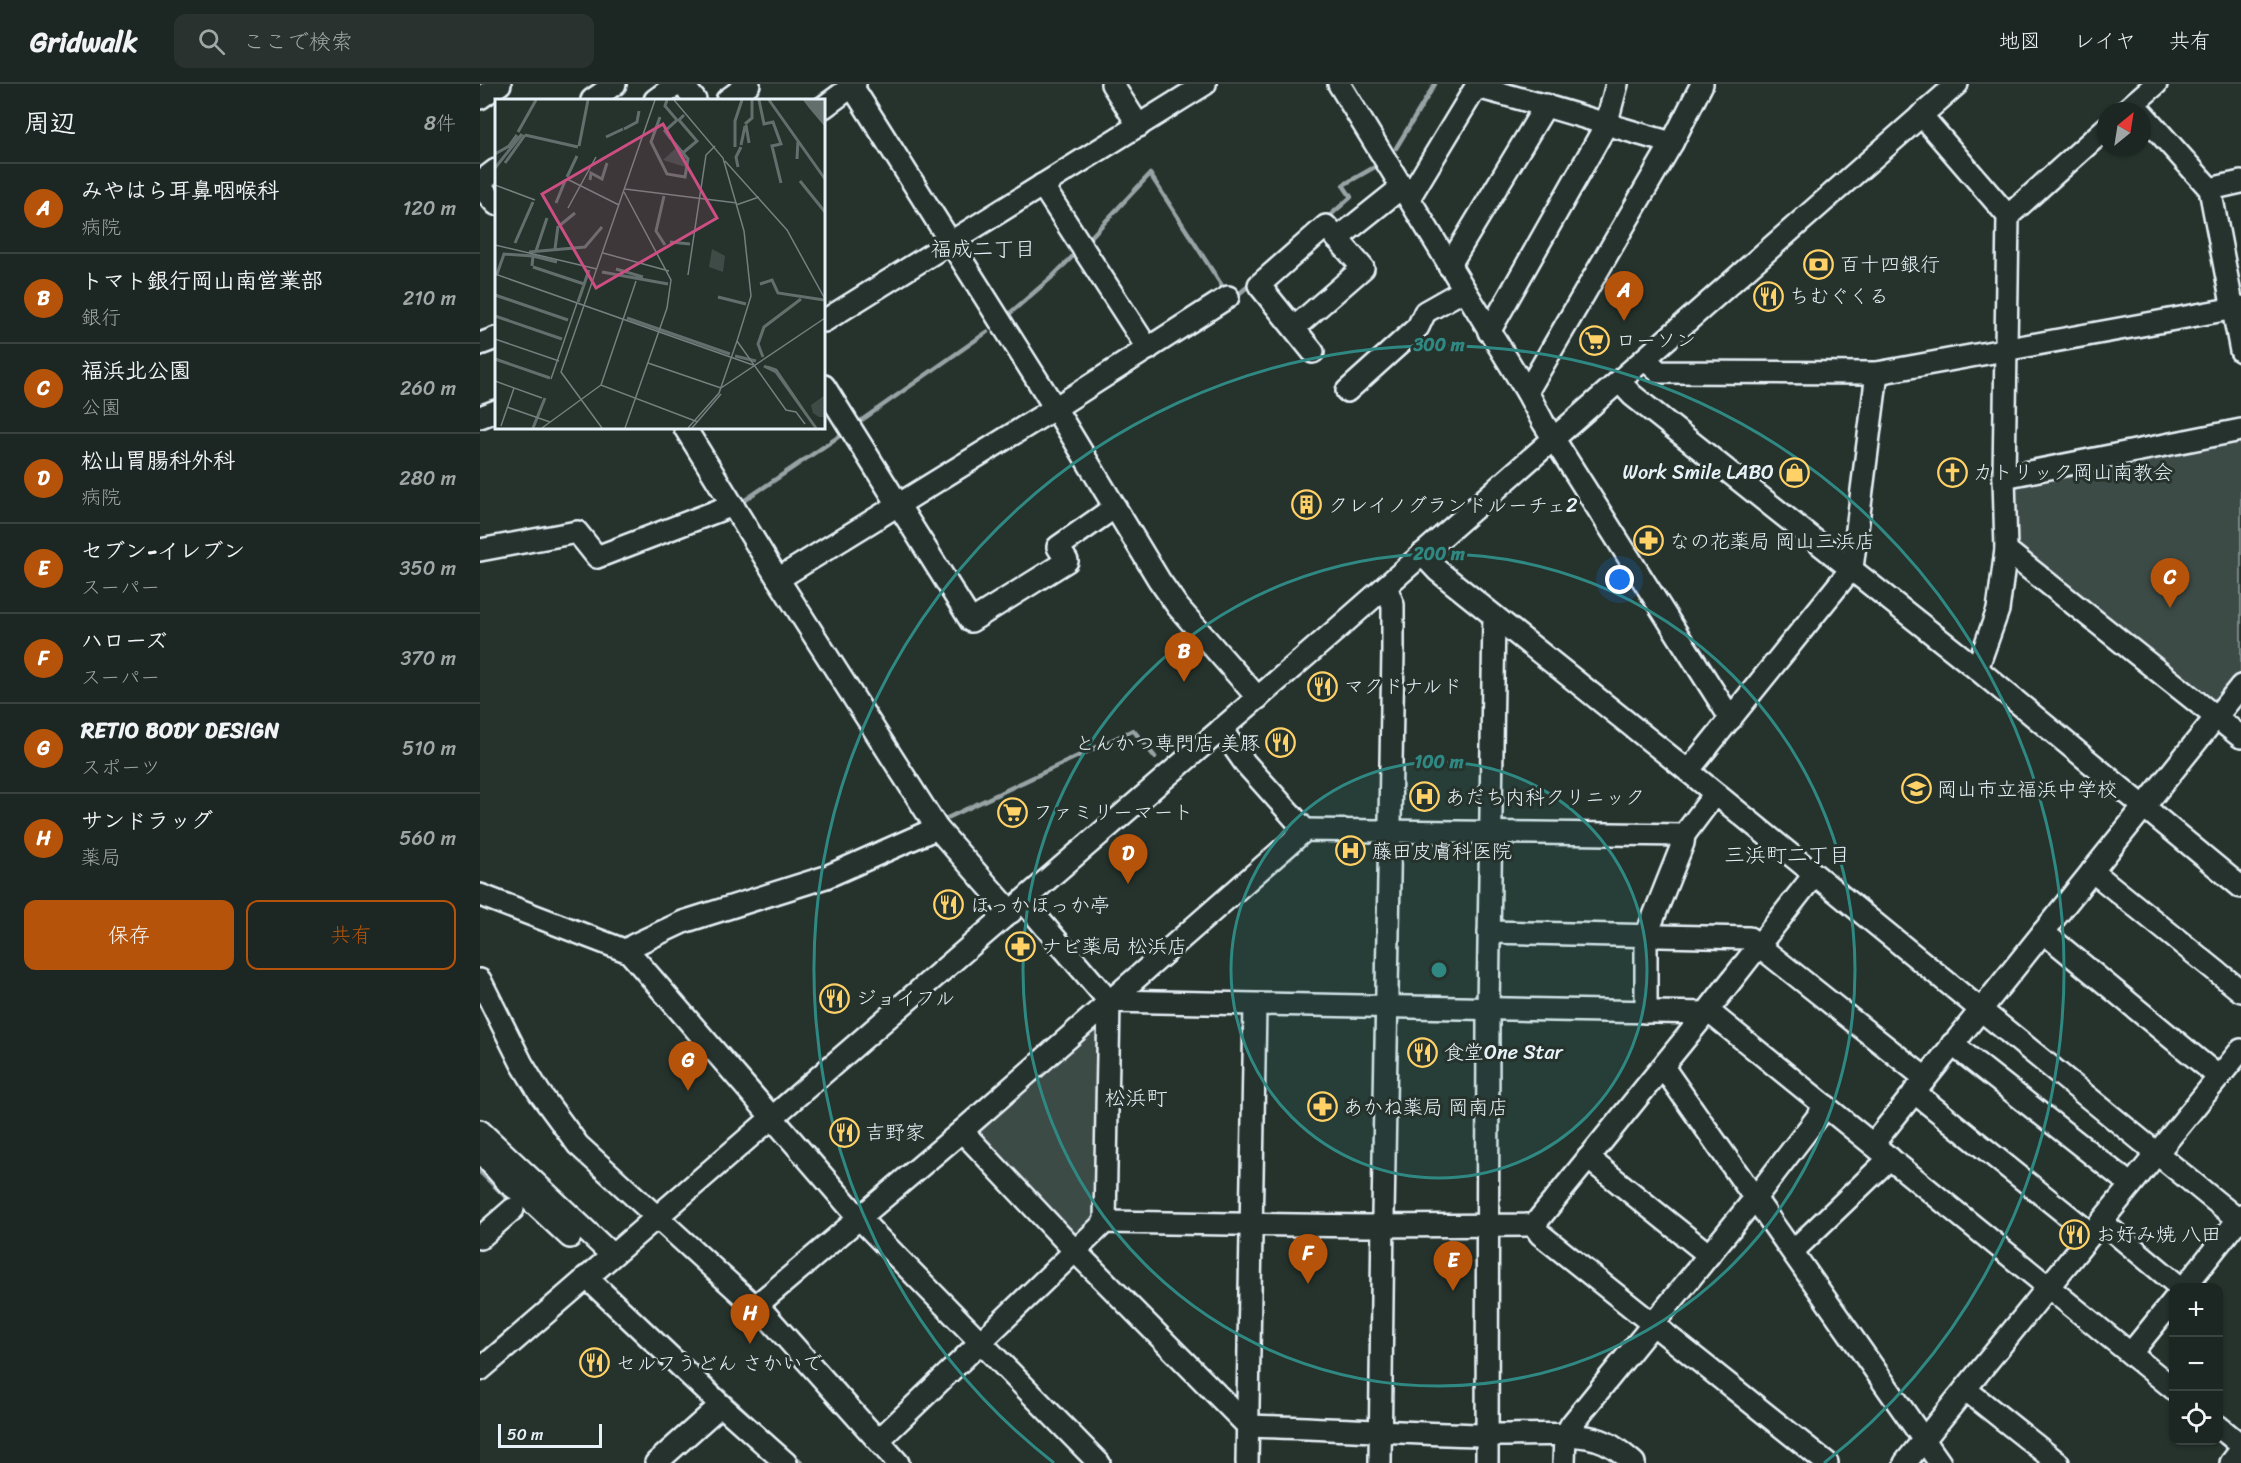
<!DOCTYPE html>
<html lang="ja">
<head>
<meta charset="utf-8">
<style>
  :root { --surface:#1c2622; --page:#29322f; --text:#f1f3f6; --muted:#a0a5a5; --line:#3a4340; --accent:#b45309 }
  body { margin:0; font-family:Sriracha,"Klee One",sans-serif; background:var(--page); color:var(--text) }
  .controls { position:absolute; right:18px; bottom:18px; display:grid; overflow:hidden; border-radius:12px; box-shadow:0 2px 4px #0004 }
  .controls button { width:54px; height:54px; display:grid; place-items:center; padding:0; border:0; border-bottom:2px solid var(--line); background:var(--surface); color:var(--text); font:30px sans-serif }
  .compass { position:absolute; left:1617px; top:18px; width:54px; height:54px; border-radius:50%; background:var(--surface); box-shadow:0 2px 4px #0004; rotate:30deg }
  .scale { position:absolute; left:18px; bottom:15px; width:104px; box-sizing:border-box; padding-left:6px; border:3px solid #e8f1f8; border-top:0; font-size:16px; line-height:21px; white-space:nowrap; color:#e8f1f8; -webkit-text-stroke:4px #26332d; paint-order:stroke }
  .you { position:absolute; left:1140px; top:496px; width:21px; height:21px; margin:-15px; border:4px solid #fff; border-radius:50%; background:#1a73e8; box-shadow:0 0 0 9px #1a73e833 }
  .badge { display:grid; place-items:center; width:39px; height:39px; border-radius:50%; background:var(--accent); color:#fff; font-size:20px; font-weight:700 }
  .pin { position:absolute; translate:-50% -50px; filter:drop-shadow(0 2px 3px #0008) }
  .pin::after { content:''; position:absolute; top:32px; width:21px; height:18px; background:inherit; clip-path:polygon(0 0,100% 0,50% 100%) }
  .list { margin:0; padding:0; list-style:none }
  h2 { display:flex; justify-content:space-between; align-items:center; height:78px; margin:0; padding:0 24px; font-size:26px }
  h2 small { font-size:20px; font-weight:400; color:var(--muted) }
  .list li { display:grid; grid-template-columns:39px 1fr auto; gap:18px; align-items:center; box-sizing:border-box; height:90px; padding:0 24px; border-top:2px solid var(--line) }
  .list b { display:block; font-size:22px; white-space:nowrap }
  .list p { margin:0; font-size:20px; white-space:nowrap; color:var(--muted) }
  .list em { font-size:20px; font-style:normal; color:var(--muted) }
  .actions { display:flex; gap:12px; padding:18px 24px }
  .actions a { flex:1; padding:14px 0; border:2px solid var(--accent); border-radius:12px; text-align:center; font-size:21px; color:var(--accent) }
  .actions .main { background:var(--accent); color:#fff }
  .icon { flex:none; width:33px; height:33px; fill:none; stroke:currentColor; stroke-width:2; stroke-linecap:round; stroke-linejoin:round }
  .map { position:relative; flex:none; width:1761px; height:1379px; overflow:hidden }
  header { display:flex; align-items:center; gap:36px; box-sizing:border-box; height:84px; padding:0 30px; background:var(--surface); border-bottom:2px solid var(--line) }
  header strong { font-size:28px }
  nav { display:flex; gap:33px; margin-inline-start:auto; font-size:21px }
  .search { width:420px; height:54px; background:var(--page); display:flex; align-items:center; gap:15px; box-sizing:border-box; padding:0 21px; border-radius:12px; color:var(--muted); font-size:22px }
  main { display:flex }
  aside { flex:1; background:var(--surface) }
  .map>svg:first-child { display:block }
  .green { fill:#3e4b47; stroke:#939ea0; stroke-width:1.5 }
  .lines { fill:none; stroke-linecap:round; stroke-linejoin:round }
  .stream { stroke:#98a3a5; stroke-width:4.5 }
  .minor-casing { stroke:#e8f1f8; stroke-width:26 }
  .minor { stroke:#26332d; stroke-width:21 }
  .ring { fill:none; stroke:#308883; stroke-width:3 }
  .labels { text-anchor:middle; stroke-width:6; stroke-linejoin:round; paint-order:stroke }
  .poi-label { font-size:20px; fill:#e8f1f8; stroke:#26332d; text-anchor:start }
  .neighbourhood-label { font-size:21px; fill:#e8f1f8; stroke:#26332d }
  .inset-river { fill:none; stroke:#636f6d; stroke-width:3 }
  .inset-road { fill:none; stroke:#747f7e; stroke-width:1.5 }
  .view { fill:#cc4e82; fill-opacity:0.15; stroke:#cc4e82; stroke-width:3 }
  .inset-edge { fill:none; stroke:#e8f1f8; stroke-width:3 }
  .centre { fill:#308883; stroke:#26332d; stroke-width:3 }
  .ring-label { font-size:18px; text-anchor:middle; font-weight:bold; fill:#308883; stroke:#26332d; stroke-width:6; stroke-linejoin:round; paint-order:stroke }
</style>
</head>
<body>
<header>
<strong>Gridwalk</strong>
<div class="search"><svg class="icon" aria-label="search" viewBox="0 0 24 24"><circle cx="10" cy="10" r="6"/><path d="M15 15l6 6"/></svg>ここで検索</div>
<nav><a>地図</a><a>レイヤ</a><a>共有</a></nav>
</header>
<main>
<aside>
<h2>周辺<small>8件</small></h2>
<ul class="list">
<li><span class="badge">A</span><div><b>みやはら耳鼻咽喉科</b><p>病院</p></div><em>120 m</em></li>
<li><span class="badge">B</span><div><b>トマト銀行岡山南営業部</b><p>銀行</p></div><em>210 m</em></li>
<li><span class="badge">C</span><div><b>福浜北公園</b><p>公園</p></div><em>260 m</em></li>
<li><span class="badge">D</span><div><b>松山胃腸科外科</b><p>病院</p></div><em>280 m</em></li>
<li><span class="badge">E</span><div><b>セブン-イレブン</b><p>スーパー</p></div><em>350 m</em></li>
<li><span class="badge">F</span><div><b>ハローズ</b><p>スーパー</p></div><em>370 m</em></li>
<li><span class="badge">G</span><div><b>RETIO BODY DESIGN</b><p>スポーツ</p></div><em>510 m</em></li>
<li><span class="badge">H</span><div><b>サンドラッグ</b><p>薬局</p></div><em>560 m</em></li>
</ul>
<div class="actions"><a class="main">保存</a><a>共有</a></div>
</aside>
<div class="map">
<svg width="1761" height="1379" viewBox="0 0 1761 1379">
  <rect width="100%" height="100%" fill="#26332d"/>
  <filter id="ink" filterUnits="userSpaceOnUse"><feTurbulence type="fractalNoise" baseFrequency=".0167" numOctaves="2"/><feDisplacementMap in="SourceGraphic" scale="12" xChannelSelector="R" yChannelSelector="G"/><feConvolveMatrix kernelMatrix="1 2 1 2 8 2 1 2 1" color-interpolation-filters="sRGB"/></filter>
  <g filter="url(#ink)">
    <g class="green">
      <path d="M1761,352V590L1737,619L1536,459L1530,398Z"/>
      <path d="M621,933V1131L598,1156L490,1051Z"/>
    </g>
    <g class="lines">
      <g class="stream">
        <path d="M334,16L357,0"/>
        <path d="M916,64L955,0"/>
        <path d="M846,135L871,113L863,101L900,80"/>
        <path d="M609,155L670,90L746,208"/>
        <path d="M755,213L772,199"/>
        <path d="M529,230L572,193L593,172"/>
        <path d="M379,338L507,248"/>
        <path d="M262,418L361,351"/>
        <path d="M461,737L653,646L675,673"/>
        <path d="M0,1088L33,1120"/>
        <path d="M208,1275L321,1379"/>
      </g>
      <defs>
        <g id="minor">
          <path d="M202,0L215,16"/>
          <path d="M632,0L659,42"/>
          <path d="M859,0L1047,308L1063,338L1251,635"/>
          <path d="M372,2L575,324L679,496L698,523L778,614"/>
          <path d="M0,14L20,0"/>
          <path d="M112,16L135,0"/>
          <path d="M175,16L197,0"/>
          <path d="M247,16L269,0"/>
          <path d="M344,23L375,0"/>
          <path d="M1645,27L1676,0"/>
          <path d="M1662,29L1730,105L1761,267"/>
          <path d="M1441,31L1528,132L1524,393L1526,466L1518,526L1497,585"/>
          <path d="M0,98L16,86"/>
          <path d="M562,101L668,265"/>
          <path d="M0,102L16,120"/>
          <path d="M1730,105L1761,98"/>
          <path d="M929,114L996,3C1062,19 1126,41 1192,59"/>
          <path d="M1528,132L1626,44"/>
          <path d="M857,155L922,103"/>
          <path d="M969,182L1066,21"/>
          <path d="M344,237L725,0"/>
          <path d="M814,244L883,184L846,142L779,201L833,268"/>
          <path d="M1009,248L1126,41L1137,0"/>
          <path d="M0,260L16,254"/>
          <path d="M1165,275L1179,288L1397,289L1761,223"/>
          <path d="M1140,298L1152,311L1497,585L1761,803"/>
          <path d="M344,302L491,537L587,477L578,463L635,423"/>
          <path d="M867,307L938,243L945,228L984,206"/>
          <path d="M1047,308L1192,59L1222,0"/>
          <path d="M0,333L16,327"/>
          <path d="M205,344L298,495L457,744L531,828"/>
          <path d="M1524,393L1761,346"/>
          <path d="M0,466L97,448L117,473L253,421"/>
          <path d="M1526,466L1761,653"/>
          <path d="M942,470L958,487L1208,687L1761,1138"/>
          <path d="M298,495L575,324L748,213"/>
          <path d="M741,645L765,679L825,746"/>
          <path d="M1208,687L1372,484L1397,289"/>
          <path d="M1612,787L1761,907"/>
          <path d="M0,811L149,868L379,1134L619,1379"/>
          <path d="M543,817L629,917L625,1138"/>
          <path d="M1009,848L1269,854L1445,994"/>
          <path d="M1563,848L1739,993"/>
          <path d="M149,868L150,864L154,861L203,838L346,793L457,744"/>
          <path d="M0,896L42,980L59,1008L98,1061L270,1218L277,1221L418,1379"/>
          <path d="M629,917L1226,929L1233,931L1694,1305"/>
          <path d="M1166,928V852L1203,759L1204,751"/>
          <path d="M1472,960L1651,1101"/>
          <path d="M1183,983L1460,1379"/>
          <path d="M1434,1008L1611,1150"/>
          <path d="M0,1047L132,1171"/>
          <path d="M482,1047L595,1167L768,1342C845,1344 923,1349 1001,1351C1035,1352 1083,1347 1116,1355C1131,1359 1142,1369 1154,1379"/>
          <path d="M1393,1060L1761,602"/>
          <path d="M0,1067L29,1100L46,1112L90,1153"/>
          <path d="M1108,1074L1229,1171"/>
          <path d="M1622,1138L1701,1204"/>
          <path d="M1054,1141L1060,1150L1347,1379"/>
          <path d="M0,1154L33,1125"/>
          <path d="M1313,1167L1410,1074"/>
          <path d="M106,1193L241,1321L306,1379"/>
          <path d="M1704,1204L1761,1132"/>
          <path d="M277,1221L482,1047L825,746L1204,751L1234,711"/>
          <path d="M1651,1269L1694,1216"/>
          <path d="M0,1286L856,546L1477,0"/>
          <path d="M1485,1305L1578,1379"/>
          <path d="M1738,1342L1761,1361"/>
          <path d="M399,1356L625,1138L885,1142L1054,1141L1226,929L1334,791"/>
          <path d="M176,1379L241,1321"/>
          <path d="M767,1379L775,921"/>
          <path d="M900,1379L903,1132L913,567V521L906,502"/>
          <path d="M1007,1379L1008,925L1014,532"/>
          <path d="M1084,1379L1085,1352L1091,1341L1276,1113L1346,1022"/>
          <path d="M1425,1379L1761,966"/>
          <path d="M1751,1379L1761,1366"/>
        </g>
      </defs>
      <use href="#minor" class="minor-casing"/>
      <use href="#minor" class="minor"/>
    </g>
  </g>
  <circle cx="959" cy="886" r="208" fill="#308883" fill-opacity=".12"/>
  <g class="ring">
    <circle cx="959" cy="886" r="208"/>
    <circle cx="959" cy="886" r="416"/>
    <path d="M574 1379A625 625 0 1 1 1344 1379"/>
  </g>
  <defs>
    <symbol id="bank-ring" viewBox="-11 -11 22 22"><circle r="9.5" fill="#26332d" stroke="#ffd166" stroke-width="1.5"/><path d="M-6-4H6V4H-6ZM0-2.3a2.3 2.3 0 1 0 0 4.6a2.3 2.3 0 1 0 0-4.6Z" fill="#ffd166"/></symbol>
    <symbol id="restaurant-ring" viewBox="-11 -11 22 22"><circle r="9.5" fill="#26332d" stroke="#ffd166" stroke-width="1.5"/><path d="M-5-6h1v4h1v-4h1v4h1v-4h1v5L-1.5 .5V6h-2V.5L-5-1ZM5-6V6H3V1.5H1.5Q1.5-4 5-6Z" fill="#ffd166"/></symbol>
    <symbol id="supermarket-ring" viewBox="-11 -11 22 22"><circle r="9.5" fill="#26332d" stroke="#ffd166" stroke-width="1.5"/><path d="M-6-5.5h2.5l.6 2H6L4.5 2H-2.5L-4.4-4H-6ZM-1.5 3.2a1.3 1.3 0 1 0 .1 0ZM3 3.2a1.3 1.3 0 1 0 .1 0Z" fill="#ffd166"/></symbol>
    <symbol id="shop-ring" viewBox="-11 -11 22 22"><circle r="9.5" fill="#26332d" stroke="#ffd166" stroke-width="1.5"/><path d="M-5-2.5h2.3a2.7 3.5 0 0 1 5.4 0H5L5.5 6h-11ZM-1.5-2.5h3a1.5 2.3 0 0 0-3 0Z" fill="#ffd166"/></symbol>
    <symbol id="church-ring" viewBox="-11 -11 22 22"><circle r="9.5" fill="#26332d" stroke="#ffd166" stroke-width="1.5"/><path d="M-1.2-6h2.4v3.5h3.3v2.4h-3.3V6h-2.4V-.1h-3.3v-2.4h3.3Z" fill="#ffd166"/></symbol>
    <symbol id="building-ring" viewBox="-11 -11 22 22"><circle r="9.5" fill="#26332d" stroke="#ffd166" stroke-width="1.5"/><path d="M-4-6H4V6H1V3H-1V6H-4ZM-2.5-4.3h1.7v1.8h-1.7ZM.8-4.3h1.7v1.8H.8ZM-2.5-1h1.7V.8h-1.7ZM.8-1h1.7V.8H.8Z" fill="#ffd166"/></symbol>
    <symbol id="pharmacy-ring" viewBox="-11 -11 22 22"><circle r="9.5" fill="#26332d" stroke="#ffd166" stroke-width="1.5"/><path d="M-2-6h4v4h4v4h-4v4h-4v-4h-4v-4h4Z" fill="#ffd166"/></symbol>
    <symbol id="school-ring" viewBox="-11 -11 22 22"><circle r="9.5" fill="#26332d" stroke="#ffd166" stroke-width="1.5"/><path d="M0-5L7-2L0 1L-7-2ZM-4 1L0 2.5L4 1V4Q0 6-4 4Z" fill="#ffd166"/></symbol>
    <symbol id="hospital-ring" viewBox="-11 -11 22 22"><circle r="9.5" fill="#26332d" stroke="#ffd166" stroke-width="1.5"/><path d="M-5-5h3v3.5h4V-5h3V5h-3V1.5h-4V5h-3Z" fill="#ffd166"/></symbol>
  </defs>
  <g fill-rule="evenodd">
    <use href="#bank-ring" x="1322" y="164" width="33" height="33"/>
    <use href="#restaurant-ring" x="1272" y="196" width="33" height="33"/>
    <use href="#supermarket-ring" x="1098" y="240" width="33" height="33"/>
    <use href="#shop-ring" x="1298" y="372" width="33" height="33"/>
    <use href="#church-ring" x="1456" y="372" width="33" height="33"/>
    <use href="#building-ring" x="810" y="404" width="33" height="33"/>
    <use href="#pharmacy-ring" x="1152" y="440" width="33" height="33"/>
    <use href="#restaurant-ring" x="826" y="586" width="33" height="33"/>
    <use href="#restaurant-ring" x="784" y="642" width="33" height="33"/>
    <use href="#school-ring" x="1420" y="688" width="33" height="33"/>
    <use href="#hospital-ring" x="928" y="696" width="33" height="33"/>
    <use href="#supermarket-ring" x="516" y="712" width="33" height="33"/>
    <use href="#hospital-ring" x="854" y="750" width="33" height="33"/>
    <use href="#restaurant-ring" x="452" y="804" width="33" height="33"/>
    <use href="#pharmacy-ring" x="524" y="846" width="33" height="33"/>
    <use href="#restaurant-ring" x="338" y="898" width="33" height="33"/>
    <use href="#restaurant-ring" x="926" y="952" width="33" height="33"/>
    <use href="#pharmacy-ring" x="826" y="1006" width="33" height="33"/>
    <use href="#restaurant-ring" x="348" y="1032" width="33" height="33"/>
    <use href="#restaurant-ring" x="1578" y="1134" width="33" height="33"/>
    <use href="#restaurant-ring" x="98" y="1262" width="33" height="33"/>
  </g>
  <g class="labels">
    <g class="poi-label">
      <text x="1360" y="187">百十四銀行</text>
      <text x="1309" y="219">ちむぐくる</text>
      <text x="1136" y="263">ローソン</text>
      <text x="1294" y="395" text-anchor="end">Work Smile LABO</text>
      <text x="1493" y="395">カトリック岡山南教会</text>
      <text x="848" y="428">クレイノグランドルーチェ2</text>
      <text x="1190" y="464">なの花薬局 岡山三浜店</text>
      <text x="864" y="609">マクドナルド</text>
      <text x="780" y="666" text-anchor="end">とんかつ専門店 美豚</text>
      <text x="1457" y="712">岡山市立福浜中学校</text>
      <text x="965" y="720">あだち内科クリニック</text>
      <text x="553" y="735">ファミリーマート</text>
      <text x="892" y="774">藤田皮膚科医院</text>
      <text x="490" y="828">ほっかほっか亭</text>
      <text x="562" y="869">ナビ薬局 松浜店</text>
      <text x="376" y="921">ジョイフル</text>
      <text x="964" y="975">食堂One Star</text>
      <text x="863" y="1030">あかね薬局 岡南店</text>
      <text x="385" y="1055">吉野家</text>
      <text x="1616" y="1157">お好み焼 八田</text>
      <text x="136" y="1286">セルフうどん さかいで</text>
    </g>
    <g class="neighbourhood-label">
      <text x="503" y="172">福成二丁目</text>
      <text x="1307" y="778">三浜町二丁目</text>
      <text x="656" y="1021">松浜町</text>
    </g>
  </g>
  <g transform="translate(15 15)">
    <rect width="330" height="330" fill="#26332d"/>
    <path d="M182,48L192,60L190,68L168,61ZM217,150L230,157L228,173L214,168ZM330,296V318H324L318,314L316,306Z" fill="#3e4b47"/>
    <path d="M308,1H330V28L314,9Z" fill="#636f6d"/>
    <path class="inset-river" d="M172,1L170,7L182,21L170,32L176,40M264,1L269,25L278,23L286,45L277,47L286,84M274,1L330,80M189,16L184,21L202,42L189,53M165,18L156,43L172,75L190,78L193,60L177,41M250,25L257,19V1M251,26L254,44M129,30L142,23L144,12M23,33L41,1M30,36L83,48M111,38L128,30M246,46L250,27M84,47L93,1M240,48V22L247,1M0,55L14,47L22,36M302,60L303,41M10,64L30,36M243,68L241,58L246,48M0,69L27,35M72,78L82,57M95,81L96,74L107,80L112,64M305,82L330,113M169,97L161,132L170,146M61,104L70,82M64,127L80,114M175,143L195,145M20,144L38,103M60,150L63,127M41,152L52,119M34,153L90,148L107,128M37,167L38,157L62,163M38,168L89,185M121,170L148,178M107,173L173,185M2,175L9,155L38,157M265,185L277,181L283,194L329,201M0,196L73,221M223,198L251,205M83,203L94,171M0,217L67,240M132,219L235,255M240,257L261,262M268,258L263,245L269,228L306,200M0,260L55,279M269,267L281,273L321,329M272,268L281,271L311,315M38,329L50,299"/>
    <path class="inset-road" d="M179,1L228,59L249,132L256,197L242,242L291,311L301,313L310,325M230,62L292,131L330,200M72,80L124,106M0,86L40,101M130,90L242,104M129,93L176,181L172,209L130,329M241,106L264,98M73,109L101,58M0,146L102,170M108,154L174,172M0,175L258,266M193,176L211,56L220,47M0,240L64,262M153,264L226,289M56,280L82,204M0,282L47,299M106,286L141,182M226,289L330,219M12,308L55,323M6,327L19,289M47,329L106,286L203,323M107,329L66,273L160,1M193,329L224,294L242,242M197,329L226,295"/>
    <path class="view" d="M168,25L222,119L101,189L47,95Z"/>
    <rect width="330" height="330" class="inset-edge"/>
  </g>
  <circle cx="959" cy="886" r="9" class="centre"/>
  <g class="ring-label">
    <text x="959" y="267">300 m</text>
    <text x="959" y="476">200 m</text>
    <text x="959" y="684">100 m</text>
  </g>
</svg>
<div class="controls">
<button>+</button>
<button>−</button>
<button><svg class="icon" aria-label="locate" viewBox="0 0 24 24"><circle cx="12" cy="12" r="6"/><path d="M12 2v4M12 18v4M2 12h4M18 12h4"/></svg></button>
</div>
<svg class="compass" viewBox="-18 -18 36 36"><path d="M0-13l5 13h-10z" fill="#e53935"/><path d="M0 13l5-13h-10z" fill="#a0a5a5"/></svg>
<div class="scale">50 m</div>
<div class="you"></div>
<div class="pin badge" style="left:1144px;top:237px">A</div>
<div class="pin badge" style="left:704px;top:598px">B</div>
<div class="pin badge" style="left:1690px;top:524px">C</div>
<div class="pin badge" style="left:648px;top:800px">D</div>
<div class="pin badge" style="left:973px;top:1207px">E</div>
<div class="pin badge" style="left:828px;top:1200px">F</div>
<div class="pin badge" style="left:208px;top:1007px">G</div>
<div class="pin badge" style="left:270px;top:1260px">H</div>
</div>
</main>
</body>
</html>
